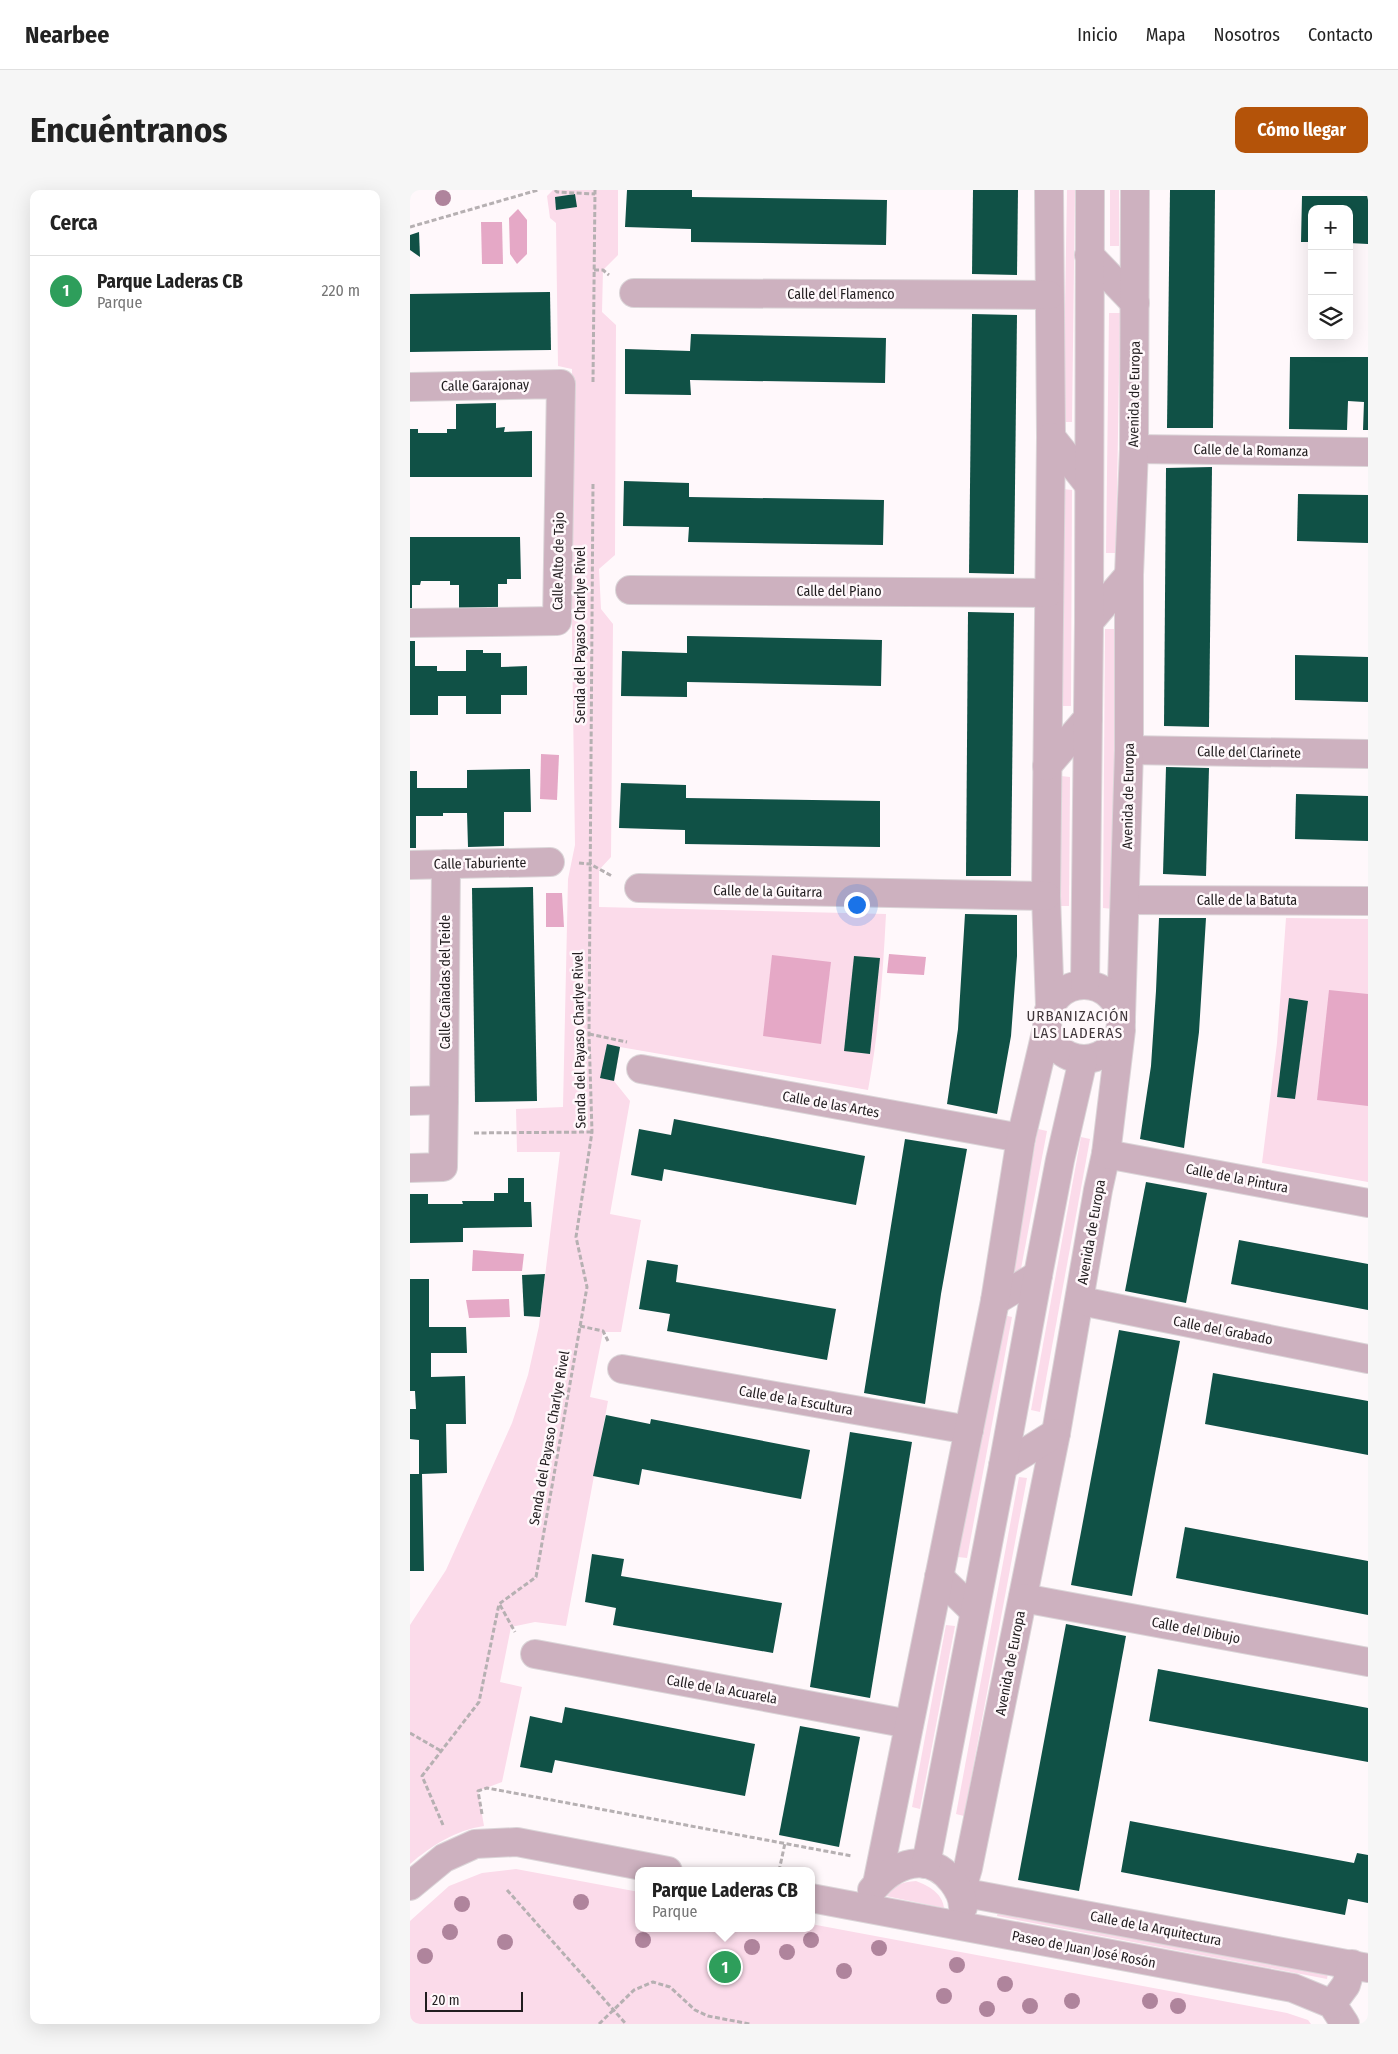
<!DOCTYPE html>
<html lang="es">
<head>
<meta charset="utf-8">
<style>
  :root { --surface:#fff; --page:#f6f6f6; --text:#222; --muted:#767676; --line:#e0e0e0; --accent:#b45309 }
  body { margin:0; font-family:"Fira Sans Condensed",sans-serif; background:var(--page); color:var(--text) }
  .controls { position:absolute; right:15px; top:15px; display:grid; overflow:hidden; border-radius:10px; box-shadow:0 5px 20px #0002 }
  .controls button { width:45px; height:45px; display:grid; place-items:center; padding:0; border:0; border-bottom:1px solid var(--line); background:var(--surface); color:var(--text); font:25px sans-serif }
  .scale { position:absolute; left:15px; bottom:12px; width:98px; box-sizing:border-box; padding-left:5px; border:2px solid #211d1f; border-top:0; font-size:14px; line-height:18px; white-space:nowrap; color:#211d1f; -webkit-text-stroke:4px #fff8fb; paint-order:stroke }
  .you { position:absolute; left:446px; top:714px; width:18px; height:18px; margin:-12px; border:4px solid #fff; border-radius:50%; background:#1a73e8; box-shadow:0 0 0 8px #1a73e833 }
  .badge { display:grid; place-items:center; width:32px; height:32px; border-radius:50%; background:var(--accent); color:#fff; font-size:16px; font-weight:700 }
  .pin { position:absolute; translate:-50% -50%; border:2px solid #fff; box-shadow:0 1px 5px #0006 }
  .popup { position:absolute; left:225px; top:1677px; width:180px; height:65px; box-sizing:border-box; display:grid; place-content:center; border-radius:10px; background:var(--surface); filter:drop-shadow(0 1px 4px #0005); font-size:16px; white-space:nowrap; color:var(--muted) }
  .popup b { font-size:19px; color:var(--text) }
  .popup::after { content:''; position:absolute; left:50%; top:100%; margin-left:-10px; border:10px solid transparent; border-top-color:var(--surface) }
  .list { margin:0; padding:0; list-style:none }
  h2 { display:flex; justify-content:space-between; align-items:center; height:65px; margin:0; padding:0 20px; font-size:21px }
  h2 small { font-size:16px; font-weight:400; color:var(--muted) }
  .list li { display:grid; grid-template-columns:32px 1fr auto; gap:15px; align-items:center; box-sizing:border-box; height:70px; padding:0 20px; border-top:1px solid var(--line) }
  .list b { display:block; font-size:19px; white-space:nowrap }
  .list p { margin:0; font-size:16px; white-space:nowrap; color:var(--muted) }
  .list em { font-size:16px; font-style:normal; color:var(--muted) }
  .icon { flex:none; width:28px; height:28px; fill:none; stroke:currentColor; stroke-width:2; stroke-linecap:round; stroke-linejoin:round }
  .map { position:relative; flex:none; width:958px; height:1834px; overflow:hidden; border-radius:10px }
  header { display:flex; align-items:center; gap:30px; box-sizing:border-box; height:70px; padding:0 25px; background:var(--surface); border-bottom:1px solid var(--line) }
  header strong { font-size:24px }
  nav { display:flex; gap:28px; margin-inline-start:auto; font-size:18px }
  .intro { display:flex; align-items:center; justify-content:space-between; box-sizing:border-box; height:120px; padding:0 30px }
  h1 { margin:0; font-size:35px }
  .button { padding:12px 22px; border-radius:10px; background:var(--accent); color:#fff; font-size:18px; font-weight:700 }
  main { display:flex; gap:30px; padding:0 30px }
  aside { flex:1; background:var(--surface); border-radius:10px; box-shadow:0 5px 20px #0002 }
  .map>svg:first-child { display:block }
  .green { fill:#fbdbea }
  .water { fill:#e5a8c6 }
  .building { fill:#105146 }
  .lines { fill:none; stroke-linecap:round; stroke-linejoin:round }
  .minor-casing { stroke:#dbd5d8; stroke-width:30 }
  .tertiary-casing { stroke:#dbd5d8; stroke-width:30 }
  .path { stroke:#b6b0b2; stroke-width:3; stroke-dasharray:5 2.5; stroke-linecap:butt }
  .minor { stroke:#cdb1bf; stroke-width:28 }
  .tertiary { stroke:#cdb1bf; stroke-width:28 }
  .tree { fill:#af849c }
  .labels { text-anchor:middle; stroke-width:5; stroke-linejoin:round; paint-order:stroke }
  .street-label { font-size:14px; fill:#211d1f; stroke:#fff8fb }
  .neighbourhood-label { font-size:15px; letter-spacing:1px; fill:#40373b; stroke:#fff8fb }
</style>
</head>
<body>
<header>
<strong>Nearbee</strong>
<nav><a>Inicio</a><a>Mapa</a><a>Nosotros</a><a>Contacto</a></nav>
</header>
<div class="intro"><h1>Encuéntranos</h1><a class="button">Cómo llegar</a></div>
<main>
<aside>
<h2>Cerca<small></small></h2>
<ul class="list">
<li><span class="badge" style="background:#2e9e5b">1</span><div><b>Parque Laderas CB</b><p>Parque</p></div><em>220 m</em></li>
</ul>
</aside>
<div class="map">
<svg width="958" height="1834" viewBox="0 0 958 1834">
  <rect width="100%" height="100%" fill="#fff8fb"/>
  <g class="green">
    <path d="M143,0H208V65L193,80L192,122L206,135L205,365L189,379L191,419L203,434L201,667L189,680V717L476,724C473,783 469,842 458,900L210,857L204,891L220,911L200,1024L231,1030L211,1142H193L180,1207L198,1211L156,1436L125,1432L101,1437L90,1492L112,1497L92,1592L68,1601L74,1636C46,1640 21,1656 0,1674V1435L36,1380L102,1233L118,1185L129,1136L150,962H107L106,919L153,917L158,689L165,655L162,447V179L148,176L146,33L140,28L137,6Z"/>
    <path d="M657,0H665L662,232H653Z"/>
    <rect x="700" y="0" width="9" height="56"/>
    <path d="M699,123H710L706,363H696Z"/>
    <path d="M653,299L662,300L661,516H651Z"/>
    <path d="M695,439H706L703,719L693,718Z"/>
    <path d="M651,586L660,587L659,716H649Z"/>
    <path d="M876,728L958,729V992L852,973L867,853Z"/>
    <path d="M628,939L637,941L610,1084L601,1082Z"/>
    <path d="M671,947L680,949L630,1222L621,1220Z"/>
    <path d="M593,1125L602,1127L557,1368L548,1367Z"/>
    <path d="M609,1287L617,1288L554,1626L546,1624Z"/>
    <path d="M536,1435L545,1436L510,1619L502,1617Z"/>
    <path d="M106,1679L229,1702V1738H401V1734L877,1823L898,1830L901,1834H0V1731L39,1696L72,1683Z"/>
    <path d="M506,1691C519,1696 532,1703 534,1718L476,1706C484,1695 492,1692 506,1691Z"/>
    <path d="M588,1720L918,1783L917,1789L587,1726Z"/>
  </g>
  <g class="water">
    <path d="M108,19L117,30V64L107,74L100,64L99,28Z"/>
    <path d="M71,32H92L93,74H72Z"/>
    <path d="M131,564L149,565L147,610L130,609Z"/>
    <path d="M136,703H152L154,737H136Z"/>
    <path d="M479,764L516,767L514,785L477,783Z"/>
    <path d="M362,765L421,772L411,854L353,846Z"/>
    <path d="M919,800L958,804V916L907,910Z"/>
    <path d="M63,1060L114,1064L112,1081H62Z"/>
    <path d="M99,1109L100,1127L59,1128L56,1110Z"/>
  </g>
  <g class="building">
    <path d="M217,0H282V7L477,10L476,55L281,52V39L215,37Z"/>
    <path d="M563,0H608L607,85L562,84Z"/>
    <path d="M760,0H805L803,238H757Z"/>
    <path d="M165,4L167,17L146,20L145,7Z"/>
    <path d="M892,6H958V54L939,53V19H902V52H891Z"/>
    <path d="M9,42L10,67L0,60V45Z"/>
    <path d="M140,102L141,160L0,162V104Z"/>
    <path d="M562,124L607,125L604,384L559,383Z"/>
    <path d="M281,144L476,148L475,193L280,190L281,205L215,204V159L280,161Z"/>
    <path d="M880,167H958V240H953L954,212L938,211L937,240L879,239Z"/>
    <path d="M86,213V238L95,237L94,242L122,241V287H0V239H8V243H37V239H46V214Z"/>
    <path d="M802,277L799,537L754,536L756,278Z"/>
    <path d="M214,291L279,293V307L474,310L473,355L278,352L279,337L213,336Z"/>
    <path d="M888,304L958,305V353L887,351Z"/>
    <path d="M0,347H110L111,389H97V394H88V419H49V395H40V391H11L10,395H2V420H0Z"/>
    <path d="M558,422L604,423L601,686H556Z"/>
    <path d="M277,446L472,450L471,496L277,492V507L211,506L212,461L277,463Z"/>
    <path d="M0,451H5V476H27V481H56V460H73V463H91V477L117,476V505H91V524H56V506H28V525H0Z"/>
    <path d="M885,465L958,467V512L885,510Z"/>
    <path d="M756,577L799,578L796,686L753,684Z"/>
    <path d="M120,579L121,622H94V656L58,657L57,623H33V626H6V658H0V581H7V598H57V580Z"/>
    <path d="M211,593L276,595V608L470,611V657L275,654V640L209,638Z"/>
    <path d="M886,604L958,606V651L885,649Z"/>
    <path d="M123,697L127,911L65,912L62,698Z"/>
    <path d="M555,724L607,725V766L601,846L587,924L537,914L548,839Z"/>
    <path d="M749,728H796L789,842L774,958L730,949L741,876L746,801Z"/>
    <path d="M444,766L470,768L460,864L434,861Z"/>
    <path d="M879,808L898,811L885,909L867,907Z"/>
    <path d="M197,854L210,857L204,891L190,888Z"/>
    <path d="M264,929L455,966L446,1015L254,979L252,991L221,985L229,939L261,945Z"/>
    <path d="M495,949L557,959L531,1104L515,1214L454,1203Z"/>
    <path d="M98,988H114V1012H121L122,1037L53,1038V1052L0,1053V1004H18V1014H53L52,1011H84V1003H98Z"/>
    <path d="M736,992L797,1003L776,1113L715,1101Z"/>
    <path d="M829,1050L958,1074V1120L821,1094Z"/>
    <path d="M237,1070L268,1075L266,1092L426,1119L417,1170L257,1141L260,1124L229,1119Z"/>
    <path d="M135,1084L130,1127L114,1126L112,1085Z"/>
    <path d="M0,1089H19V1137H56L57,1163H21V1187L55,1186L56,1234H36L37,1283L12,1284L14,1381H0V1284H9V1250L0,1249V1219H6L5,1201H0Z"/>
    <path d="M709,1140L770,1151L722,1406L661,1395Z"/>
    <path d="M803,1183L958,1211V1265L795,1234Z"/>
    <path d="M196,1225L240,1234L241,1229L400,1260L391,1309L232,1279L229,1295L183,1286Z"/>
    <path d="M440,1242L502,1252L460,1508L400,1497Z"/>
    <path d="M775,1337L958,1371V1425L766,1388Z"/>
    <path d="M182,1364L214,1369L211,1386L372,1413L363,1463L203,1435L206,1418L175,1412Z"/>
    <path d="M656,1434L716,1446L669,1701L608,1690Z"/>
    <path d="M748,1479L958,1518V1572L739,1531Z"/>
    <path d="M155,1517L345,1554L335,1606L145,1570L142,1583L110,1577L120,1526L152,1533Z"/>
    <path d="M390,1536L450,1547L429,1657L369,1645Z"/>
    <path d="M720,1631L944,1673L947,1663L958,1665V1713L938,1709L935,1725L711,1682Z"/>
  </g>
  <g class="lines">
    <defs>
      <g id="minor">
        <path d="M639,0L641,247L636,706L640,816"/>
        <path d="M679,65L725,113"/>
        <path d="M224,103L639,105"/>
        <path d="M0,197L151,194L147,431L0,433"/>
        <path d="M641,247L679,295"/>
        <path d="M724,259L958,262"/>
        <path d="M220,400L638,403"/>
        <path d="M679,432L719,385"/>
        <path d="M719,560L958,564"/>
        <path d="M637,576L678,528"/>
        <path d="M0,675L140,672"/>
        <path d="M229,698L636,706"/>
        <path d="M716,710L958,711"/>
        <path d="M711,827L719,560V385L724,259L725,0"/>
        <path d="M711,840L696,964L688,1000L646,1243L558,1678L551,1702L958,1778"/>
        <path d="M231,879L611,948"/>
        <path d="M34,910L36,674"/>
        <path d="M0,911L34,910L33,977L0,978"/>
        <path d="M696,964L958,1013"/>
        <path d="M670,1108L681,1113L958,1169"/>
        <path d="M585,1111L628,1085"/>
        <path d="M212,1179L559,1240"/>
        <path d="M593,1276L646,1243"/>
        <path d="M529,1387L564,1421"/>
        <path d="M613,1408L958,1472"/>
        <path d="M125,1464L499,1534"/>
        <path d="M467,1694L585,1111L611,948L637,838"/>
        <path d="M0,1696L34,1668L65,1654L107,1652L258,1681"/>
        <path d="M462,1700C484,1673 519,1660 543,1692C549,1700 553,1707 553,1717"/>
        <path d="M401,1708L883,1798L922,1814L935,1834"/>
        <path d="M922,1814L936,1795L942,1774"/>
      </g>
      <g id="tertiary">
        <circle cx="674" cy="832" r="37"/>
        <path d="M675,795L679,432L680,0"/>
        <path d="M516,1674L593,1276L628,1085L650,970L673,870"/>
      </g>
    </defs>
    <use href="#minor" class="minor-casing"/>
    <use href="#tertiary" class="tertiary-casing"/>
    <g class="path">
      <path d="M145,0L147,2L185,4"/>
      <path d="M0,37L128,0"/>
      <path d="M184,80H193L199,85"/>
      <path d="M183,192L185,0"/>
      <path d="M169,673L180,674L202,686"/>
      <path d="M179,844L217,852"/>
      <path d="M64,943L182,942"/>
      <path d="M170,1136L193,1141L198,1151"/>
      <path d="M90,1415L105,1442"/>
      <path d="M0,1543L31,1561"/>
      <path d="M72,1624L68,1601L77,1598L442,1666"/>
      <path d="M33,1635L12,1586L69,1512L89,1414L126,1387L177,1097L166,1047L182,942L179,844L183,293"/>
      <path d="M369,1681L375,1653"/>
      <path d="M97,1700L216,1834"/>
      <path d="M189,1834L224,1800L243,1792L260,1797L285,1820L298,1826L340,1834"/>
    </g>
    <use href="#minor" class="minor"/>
    <use href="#tertiary" class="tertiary"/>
  </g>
  <g class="tree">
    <circle cx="33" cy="8" r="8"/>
    <circle cx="171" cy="1712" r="8"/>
    <circle cx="52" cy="1714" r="8"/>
    <circle cx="40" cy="1742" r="8"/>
    <circle cx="233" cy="1750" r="8"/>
    <circle cx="401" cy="1750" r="8"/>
    <circle cx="95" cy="1752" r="8"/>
    <circle cx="342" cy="1757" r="8"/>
    <circle cx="469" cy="1758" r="8"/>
    <circle cx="377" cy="1762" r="8"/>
    <circle cx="15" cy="1766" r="8"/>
    <circle cx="547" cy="1775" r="8"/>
    <circle cx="434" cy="1781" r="8"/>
    <circle cx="595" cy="1794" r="8"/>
    <circle cx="534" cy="1806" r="8"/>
    <circle cx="662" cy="1811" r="8"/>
    <circle cx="740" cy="1811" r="8"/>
    <circle cx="620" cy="1816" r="8"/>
    <circle cx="768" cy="1816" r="8"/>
    <circle cx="577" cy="1819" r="8"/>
  </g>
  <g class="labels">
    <g class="street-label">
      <text x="431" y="109">Calle del Flamenco</text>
      <text transform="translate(75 195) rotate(-1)" y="5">Calle Garajonay</text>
      <text transform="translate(724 204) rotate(-89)" y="5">Avenida de Europa</text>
      <text transform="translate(841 260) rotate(1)" y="5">Calle de la Romanza</text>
      <text transform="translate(148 371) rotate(-89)" y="5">Calle Alto de Tajo</text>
      <text x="429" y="406">Calle del Piano</text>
      <text transform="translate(170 445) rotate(-90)" y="5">Senda del Payaso Charlye Rivel</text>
      <text transform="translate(839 562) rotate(1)" y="5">Calle del Clarinete</text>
      <text transform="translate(718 606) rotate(-89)" y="5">Avenida de Europa</text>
      <text transform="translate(70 673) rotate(-1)" y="5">Calle Taburiente</text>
      <text transform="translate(358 701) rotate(1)" y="5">Calle de la Guitarra</text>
      <text x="837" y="715">Calle de la Batuta</text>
      <text transform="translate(35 792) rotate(-90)" y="5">Calle Cañadas del Teide</text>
      <text transform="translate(169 850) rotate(-91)" y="5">Senda del Payaso Charlye Rivel</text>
      <text transform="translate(421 914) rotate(10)" y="5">Calle de las Artes</text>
      <text transform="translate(827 988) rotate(11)" y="5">Calle de la Pintura</text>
      <text transform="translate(681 1042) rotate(-80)" y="5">Avenida de Europa</text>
      <text transform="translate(813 1140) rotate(11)" y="5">Calle del Grabado</text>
      <text transform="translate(386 1210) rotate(10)" y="5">Calle de la Escultura</text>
      <text transform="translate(139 1248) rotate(-80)" y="5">Senda del Payaso Charlye Rivel</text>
      <text transform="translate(786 1440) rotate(11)" y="5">Calle del Dibujo</text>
      <text transform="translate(600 1473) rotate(-79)" y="5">Avenida de Europa</text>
      <text transform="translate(312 1499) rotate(10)" y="5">Calle de la Acuarela</text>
      <text transform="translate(746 1738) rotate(11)" y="5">Calle de la Arquitectura</text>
      <text transform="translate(674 1759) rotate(11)" y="5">Paseo de Juan José Rosón</text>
    </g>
    <g class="neighbourhood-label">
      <text x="668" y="831">URBANIZACIÓN<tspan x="668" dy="17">LAS LADERAS</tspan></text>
    </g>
  </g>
</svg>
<div class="controls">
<button>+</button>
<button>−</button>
<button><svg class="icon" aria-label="layers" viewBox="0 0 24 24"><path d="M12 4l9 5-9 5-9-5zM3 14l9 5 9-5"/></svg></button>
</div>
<div class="scale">20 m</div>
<div class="you"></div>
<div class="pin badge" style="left:315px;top:1777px;background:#2e9e5b">1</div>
<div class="popup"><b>Parque Laderas CB</b>Parque</div>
</div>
</main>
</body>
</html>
